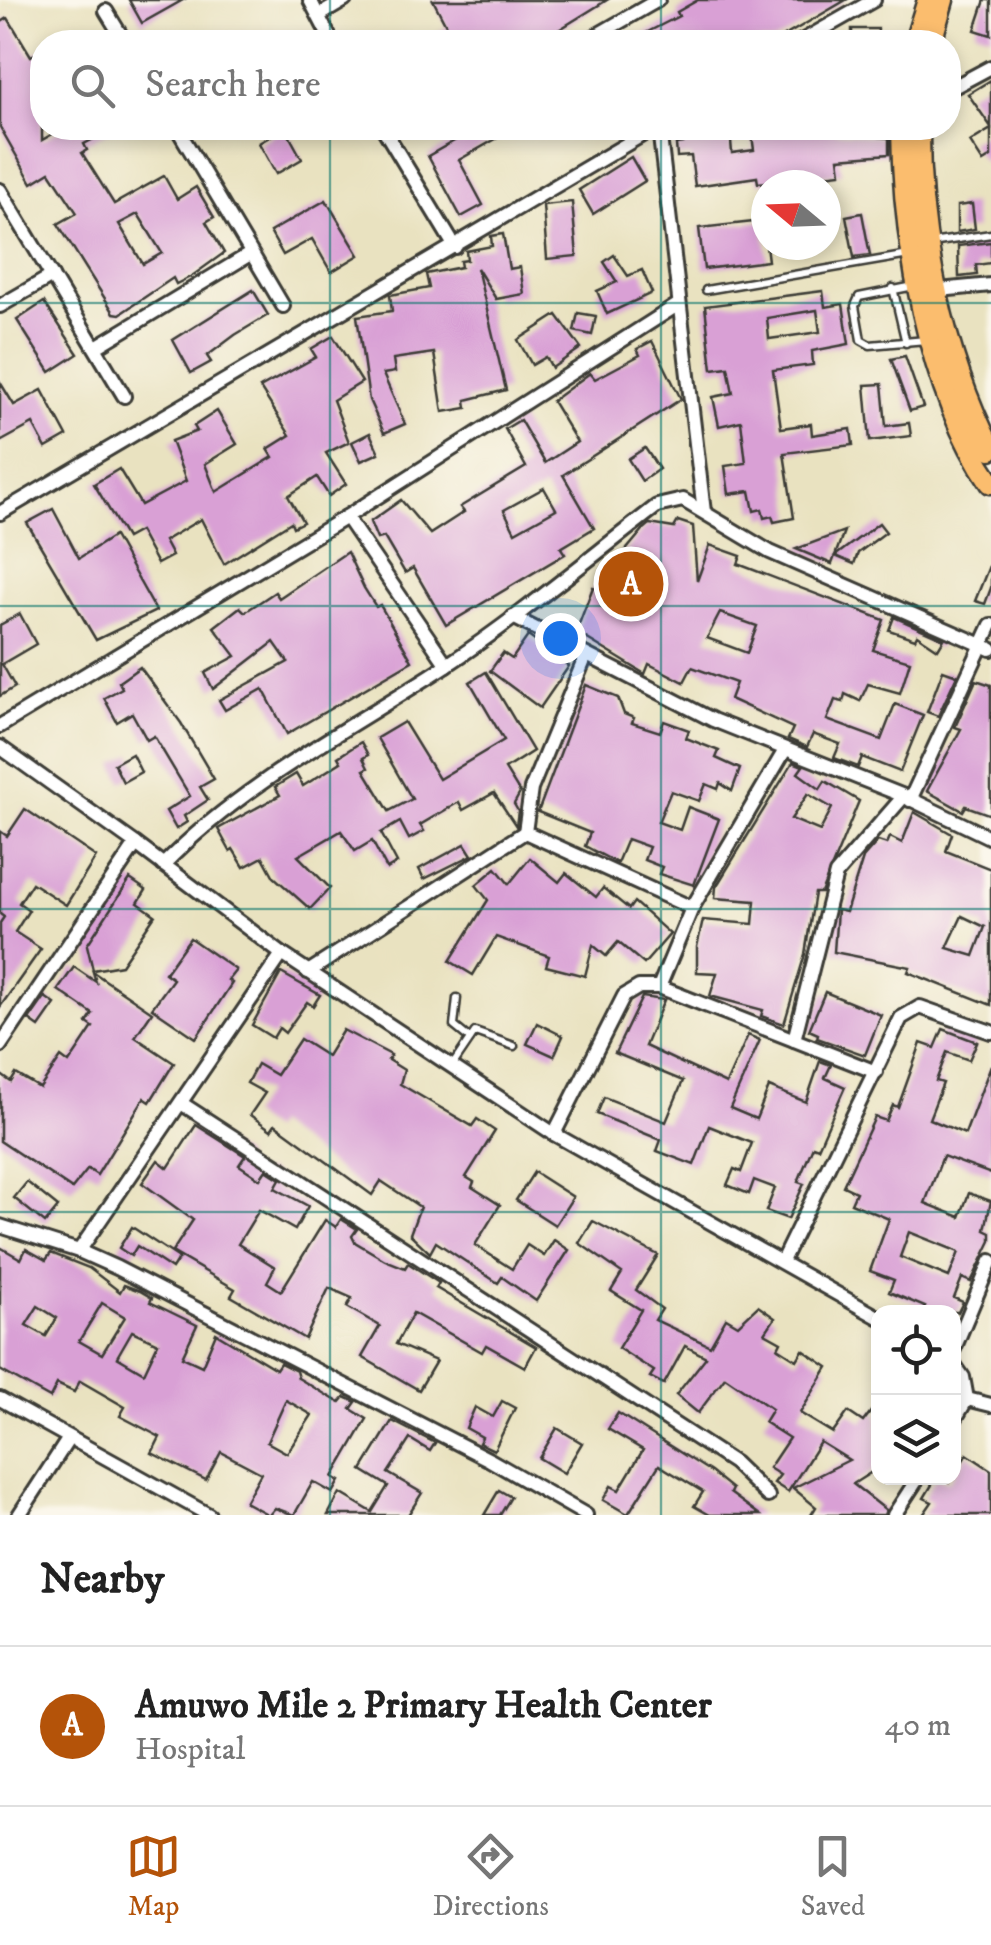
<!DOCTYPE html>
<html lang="en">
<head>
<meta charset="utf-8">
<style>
  :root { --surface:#fff; --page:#f2f2f2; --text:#222; --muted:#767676; --line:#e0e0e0; --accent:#b45309 }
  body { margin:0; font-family:"IM FELL DW Pica",serif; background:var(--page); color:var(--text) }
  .controls { position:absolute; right:30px; bottom:30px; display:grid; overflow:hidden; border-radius:20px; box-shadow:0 5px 15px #0003 }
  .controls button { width:90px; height:90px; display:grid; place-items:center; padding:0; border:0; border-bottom:2px solid var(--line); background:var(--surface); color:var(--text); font:50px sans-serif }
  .compass { position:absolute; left:751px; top:170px; width:90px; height:90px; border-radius:50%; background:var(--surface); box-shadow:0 5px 15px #0003; rotate:289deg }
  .you { position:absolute; left:560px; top:638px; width:35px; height:35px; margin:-25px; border:8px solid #fff; border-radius:50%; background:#1a73e8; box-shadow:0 0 0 15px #1a73e833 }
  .badge { display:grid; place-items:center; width:65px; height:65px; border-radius:50%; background:var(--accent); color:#fff; font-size:32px; font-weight:700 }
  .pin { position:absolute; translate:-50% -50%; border:5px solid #fff; box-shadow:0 2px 10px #0006 }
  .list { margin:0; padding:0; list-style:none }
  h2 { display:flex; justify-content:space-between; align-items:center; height:130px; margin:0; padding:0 40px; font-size:42px }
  h2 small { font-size:32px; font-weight:400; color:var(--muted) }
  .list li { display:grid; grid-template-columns:65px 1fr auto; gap:30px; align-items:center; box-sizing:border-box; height:160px; padding:0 40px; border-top:2px solid var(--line) }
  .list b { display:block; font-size:38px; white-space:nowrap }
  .list p { margin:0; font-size:32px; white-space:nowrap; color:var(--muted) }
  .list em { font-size:32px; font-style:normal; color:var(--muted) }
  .icon { flex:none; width:55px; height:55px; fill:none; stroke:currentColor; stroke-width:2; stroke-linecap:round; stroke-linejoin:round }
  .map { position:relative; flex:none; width:991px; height:1515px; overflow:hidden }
  .search { position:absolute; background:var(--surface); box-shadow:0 5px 15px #0003; left:30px; right:30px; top:30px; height:110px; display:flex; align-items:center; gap:25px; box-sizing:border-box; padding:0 35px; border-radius:40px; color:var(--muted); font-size:38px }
  .sheet { height:290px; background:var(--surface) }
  nav { display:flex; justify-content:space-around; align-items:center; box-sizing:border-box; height:140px; border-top:2px solid var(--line); background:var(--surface); font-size:28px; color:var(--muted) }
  nav a { display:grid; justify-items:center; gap:5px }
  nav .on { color:var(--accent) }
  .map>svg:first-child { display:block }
  .building { fill:#d9a0d5; fill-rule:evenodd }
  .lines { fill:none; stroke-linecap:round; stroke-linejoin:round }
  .service-casing { stroke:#3b3a35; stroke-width:11 }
  .minor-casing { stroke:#3b3a35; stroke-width:18 }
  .primary-casing { stroke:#3b3a35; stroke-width:25 }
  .service { stroke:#fff; stroke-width:6 }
  .minor { stroke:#fff; stroke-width:12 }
  .primary { stroke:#fbbd6e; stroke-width:20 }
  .grid { fill:none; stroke:#0f766e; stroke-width:2.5; stroke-opacity:0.55 }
</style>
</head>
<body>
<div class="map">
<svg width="991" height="1515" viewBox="0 0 991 1515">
  <rect width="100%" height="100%" fill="#fbf7ec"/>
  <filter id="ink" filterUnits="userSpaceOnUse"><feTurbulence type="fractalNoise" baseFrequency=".01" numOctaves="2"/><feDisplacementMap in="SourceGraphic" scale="20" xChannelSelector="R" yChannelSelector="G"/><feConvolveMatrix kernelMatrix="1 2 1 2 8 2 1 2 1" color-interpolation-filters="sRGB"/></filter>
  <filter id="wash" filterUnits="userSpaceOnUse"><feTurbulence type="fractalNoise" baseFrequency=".0048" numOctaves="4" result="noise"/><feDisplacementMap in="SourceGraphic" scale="40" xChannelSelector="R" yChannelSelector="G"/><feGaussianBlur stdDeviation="2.25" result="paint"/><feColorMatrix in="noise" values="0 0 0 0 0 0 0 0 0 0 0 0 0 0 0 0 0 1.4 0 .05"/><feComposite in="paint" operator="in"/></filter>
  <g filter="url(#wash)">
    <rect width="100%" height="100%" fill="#e9e2c0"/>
    <g id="blocks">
      <g class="building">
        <path d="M129,0H183L142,23Z"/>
        <path d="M433,0H607L539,42H421L447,27Z"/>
        <path d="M698,0H846L774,42H628L679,16L677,12Z"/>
        <path d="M985,0H991V35L975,30Z"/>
        <path d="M8,18L31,56L42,50V140L63,128H115L84,144L87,150L82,153L114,204L164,176L177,199L196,187L214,217L206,222L224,253L192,276L176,284L173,278L120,314L114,313L58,224L77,213L50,172L32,183L0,127V23ZM138,214L162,253L143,264L119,224Z"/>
        <path d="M852,29H878L877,42H852Z"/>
        <path d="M991,80V127L968,94Z"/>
        <path d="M285,128L302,159L276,174L259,143Z"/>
        <path d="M477,128H515L459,160L483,205L461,217L428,156Z"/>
        <path d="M718,128H730L732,153L754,150L751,128H835V132L889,138V154L839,158L841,173L758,183L757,177L695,186L691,156L677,157L676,144L683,143L682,132Z"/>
        <path d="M991,129V157L983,162L970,142Z"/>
        <path d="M631,157L645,181L593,214L579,190Z"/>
        <path d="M326,200L359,255L331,272L312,239L283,255L270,232Z"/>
        <path d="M572,202L577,256L547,259L543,205Z"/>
        <path d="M972,204L975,229L957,232V206Z"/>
        <path d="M862,213L870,255L854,257L846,216Z"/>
        <path d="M763,221L768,261L704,269L699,228Z"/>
        <path d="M503,234L509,269L520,267L524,294L496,299L477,268L506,390L466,400L467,408L443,412L434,353L393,359L395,372L383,374L405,424L384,433L369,400L357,316L392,311L390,295L429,288L426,274L461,267L460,261L467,260L466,251L492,246L491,236Z"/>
        <path d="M991,242V263L976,265L977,275L959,277L958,246Z"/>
        <path d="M614,255L628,276L642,270L652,293L607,314L597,291L617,282L604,262Z"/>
        <path d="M253,290L268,315L235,335L207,356L211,362L191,373L173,340Z"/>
        <path d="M823,291L825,307L843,304L849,344L812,351L813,365L773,370L781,428L811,424L812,435L851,429L853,445L784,453L794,518L774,522L772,516L764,518L762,509L754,511L750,491L729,494L725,466L746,463L741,421L719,426L713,397L733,393L728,367L712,369L705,306ZM817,310L820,332L769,339L767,318Z"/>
        <path d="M44,302L78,354L50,372L17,320Z"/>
        <path d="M578,313L596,316L592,335L574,331Z"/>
        <path d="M557,315L581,348L552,368L546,357L532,365L518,340Z"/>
        <path d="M333,336L362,382L333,400L349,442L326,453L346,484L329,496L317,477L288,496L303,522L293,527L291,522L224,564L201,519L164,541L172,556L157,564L139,531L126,538L94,484L119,469L141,505L186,481L171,441L197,431L194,426L217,411L237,444L205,464L216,492L273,457L268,449L290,435L260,388L316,357L311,349Z"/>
        <path d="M652,341L681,399L563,475L594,528L561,548L565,554L446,625L413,568L405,573L384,537L377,539L370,522L401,500L430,534L464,512L460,507L526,467L505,429L520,420L545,463L577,442L552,401L590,373L595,379L640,355L637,349ZM544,488L556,509L515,532L504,510Z"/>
        <path d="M905,356L923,407L910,411L891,359Z"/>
        <path d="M0,382L14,405L42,390L67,436L46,448L33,424L0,442Z"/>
        <path d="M882,384L886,426L909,423L911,436L870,441L865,385Z"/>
        <path d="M370,433L379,453L361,461L352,442Z"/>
        <path d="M645,448L659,469L642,481L628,459Z"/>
        <path d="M53,509L79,558L114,536L156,611L96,640L27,523Z"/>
        <path d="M678,521L693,526L697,581L710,545L741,556L738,564L884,620L873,650L910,661L900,693L868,684L860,701L845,694L843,702L835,700L827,720L881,740L895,704L923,715L900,772L862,757L858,767L834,758L840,744L813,734L807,747L788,739L793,728L730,699L736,683L692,667L684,682L649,664L645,674L576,632L593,587L622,595L630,575L612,567L643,530L650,524L674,528ZM720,613L757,626L747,653L707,638Z"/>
        <path d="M879,523L886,532L858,553L854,564L835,556Z"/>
        <path d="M844,531L832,564L796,549Z"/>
        <path d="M347,552L364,588L376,607L380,605L412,661L287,734L263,689L225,710L219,700L288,662L274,642L213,689L205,673L236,656L214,627L240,607L245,612L275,592L279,598Z"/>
        <path d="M991,561V588L985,604L975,601Z"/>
        <path d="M20,614L36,644L2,664L15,687L0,696V625Z"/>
        <path d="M894,617L944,639L938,649L917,635L915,639L889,630Z"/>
        <path d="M528,636L569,666L540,708L490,671L503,653L512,659Z"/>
        <path d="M140,667L181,723L214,779L200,787L208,800L184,816L187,822L176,829L166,811L190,796L154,736L147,740L132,713L117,722L104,698L122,688L119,682Z"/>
        <path d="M943,670L957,675L938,716L927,712Z"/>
        <path d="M486,672L533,751L505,769L520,793L514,804L518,811L516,826L494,793L463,810L459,802L420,825L424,831L409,839L400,822L381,833L397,863L387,869L372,841L355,851L341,831L298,856L330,888L310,909L274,877L263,857L244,867L233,849L230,851L218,829L280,795L275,787L296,774L303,786L341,762L338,757L361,742L368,755L363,758L368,768L364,770L389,811L412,799L377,738L404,722L439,779L504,740L470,682Z"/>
        <path d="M976,680L991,685V815L966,806L963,811L927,791L961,729L955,727Z"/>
        <path d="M586,685L618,698L624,714L634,718L632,723L660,732L664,721L689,730L686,738L719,751L716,758L740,769L732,791L720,783L718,789L706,784L699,801L671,791L658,822L680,830L688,807L719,819L694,885L659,874L662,867L644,860L649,847L627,839L617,863L585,846L590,833L538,812Z"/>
        <path d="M132,754L141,772L123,782L114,764Z"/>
        <path d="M793,762L803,766L798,773L820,789L825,781L859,801L821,893H815L805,954L784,1024L761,1016L763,1010L710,996L717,973L697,972V947L703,920L753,924L755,901L715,898L716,887ZM808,794L832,808L820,831L791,819Z"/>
        <path d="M25,809L96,857L66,905L32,883L19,903L29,910L15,932L41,949L0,1007V923L4,917L0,914V831L7,836Z"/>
        <path d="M914,812L952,834L946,851L991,869V1005L908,972L910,967L834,952L837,910L846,912L863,858L878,841L887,844L890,837L902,843ZM962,916L985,927L974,956L947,948Z"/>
        <path d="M465,844L472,855L424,879L419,869Z"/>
        <path d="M530,858L559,882L566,873L596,897L603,888L629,909L634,902L670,934L644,964L618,942L606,956L593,945L585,976L546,966L549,956L496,937L473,975L450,961L488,900L476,885L496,868L509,884Z"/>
        <path d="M130,879L146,890L138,903L155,915L121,965L93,970L87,945Z"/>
        <path d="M190,938L236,970L228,980L232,983L196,1038L152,1008L173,979L165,973Z"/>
        <path d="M74,967L96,982L93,972L152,1012L135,1037L174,1063L150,1102L144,1098L97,1175L88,1169L72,1189L0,1141V1074L11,1082L16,1074L40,1088L61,1057L69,1063L93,1027L87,1023L93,1014L58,990Z"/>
        <path d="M281,973L320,995L313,1006L307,1002L285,1033L279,1028L273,1038L252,1025Z"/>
        <path d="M825,992L881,1015L865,1055L817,1038L818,1034L809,1030Z"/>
        <path d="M45,997L55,1004L39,1027L29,1020Z"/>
        <path d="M642,997L664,1000L645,1046L726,1084L748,1035L760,1040L730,1108L756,1119L769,1087L806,1102L820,1061L831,1065L825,1078L845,1087L818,1148L813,1146L798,1182L804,1184L788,1219L766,1211L775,1188L754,1180L749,1194L727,1185L734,1169L741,1172L752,1143L709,1126L694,1165L657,1151L661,1140L597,1114L604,1097L666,1122L683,1081L615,1053Z"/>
        <path d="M537,1023L563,1036L554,1056L527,1044Z"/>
        <path d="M943,1029L977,1042L969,1060L947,1052L936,1081L943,1083L929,1119L965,1134L991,1065V1174L943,1156L925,1203L960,1217L969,1193L991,1201L985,1230L991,1233V1241L971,1282L962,1278L954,1298L963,1302L958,1312H922L925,1307L889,1292L894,1280L870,1271L889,1219L851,1203L856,1192L843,1186L875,1117L886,1121L893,1105L898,1107L921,1043L935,1048ZM909,1232L959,1252L949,1277L900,1257Z"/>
        <path d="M343,1030L391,1055L388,1060L404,1070L400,1084L472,1126L477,1119L495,1131L466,1177L474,1182L472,1187L500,1205L475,1245L512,1269L527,1245L544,1256L554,1240L569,1250L536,1301L502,1277L498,1283L436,1242L430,1253L410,1234L420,1207L381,1181L372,1195L275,1124L271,1130L250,1115L265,1093L247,1083L257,1064L276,1075L300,1039L327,1056Z"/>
        <path d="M196,1125L245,1156L239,1165L260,1179L266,1170L280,1179L275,1188L308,1206L295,1230L259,1210L238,1244L275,1267L267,1282L281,1291L325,1220L336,1227L341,1219L357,1229L352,1236L355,1242L385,1260L405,1268L408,1263L439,1283L436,1288L536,1347L525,1367L486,1345L482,1352L413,1313L396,1344L436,1361L419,1390L362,1357L380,1326L347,1307L352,1298L329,1288L305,1339L231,1296L235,1289L172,1252L193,1220L142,1183L158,1160L168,1168Z"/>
        <path d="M534,1172L573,1197L555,1225L516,1200Z"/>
        <path d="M27,1182L58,1207L45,1223L14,1198Z"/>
        <path d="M593,1221L658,1255L636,1290L662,1309L655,1320L710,1346L726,1318L738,1325L758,1306L775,1318L765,1333L781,1342L778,1348L797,1360L803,1350L828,1367L800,1413L833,1433L848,1412L863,1422L872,1410L878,1415V1468L853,1484L886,1510L884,1515H811L816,1507L793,1488L849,1460L820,1442L788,1492L774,1483L780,1475L769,1468L789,1438L764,1422L772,1409L725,1377L698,1413L676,1395L706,1357L685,1346L664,1384L650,1377L654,1371L618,1348L641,1310L611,1291L622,1273L579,1243Z"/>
        <path d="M132,1227L179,1258L172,1269L137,1246L131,1256L119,1248Z"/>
        <path d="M0,1247L21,1259L26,1249L46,1260L51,1253L89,1268L120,1292L124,1285L140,1291L152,1298L150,1302L197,1325L182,1357L202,1366L216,1333L276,1369L280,1363L296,1371L298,1378L340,1403L345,1397L356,1402L351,1409L367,1419L333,1477L340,1481L333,1493L313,1482L294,1515L275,1508L269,1515L245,1502L261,1473L221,1452L206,1480L152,1453L160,1437L120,1416L125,1407L80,1381L74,1392L57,1384L50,1398L0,1370ZM102,1303L125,1317L102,1354L79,1341ZM38,1306L57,1318L46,1336L26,1325ZM132,1331L158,1343L144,1373L117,1357ZM286,1400L312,1415L287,1453L267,1442Z"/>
        <path d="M502,1401L515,1408L494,1450L479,1443L482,1437L466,1428L475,1407L493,1417Z"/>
        <path d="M618,1413L711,1472L732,1489L730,1493L760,1515H710L694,1506L703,1492L659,1465L628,1514L603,1500L611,1486L619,1490L643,1450L608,1429Z"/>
        <path d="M392,1421L435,1443L430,1451L410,1439L388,1473L422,1493L408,1515H328L340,1493L372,1512L388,1486L362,1470Z"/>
        <path d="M557,1428L582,1443L564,1473L539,1458Z"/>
        <path d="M967,1454L991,1470V1515H923L932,1502L924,1498L936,1478L949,1482Z"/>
        <path d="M499,1490L511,1497L500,1515H484Z"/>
      </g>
    </g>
  </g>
  <g filter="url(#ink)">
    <use href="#blocks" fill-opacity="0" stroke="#3b3a35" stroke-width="2.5"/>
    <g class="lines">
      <defs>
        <g id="service">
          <path d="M931,243L991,234"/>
          <path d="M914,286L859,297L855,306L861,340L870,345L926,340"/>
          <path d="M893,288L906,343"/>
          <path d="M706,290L909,255"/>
          <path d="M457,998L454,1026L470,1039"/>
          <path d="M452,1066L475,1032L514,1046"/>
        </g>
        <g id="minor">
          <path d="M310,0L332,42"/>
          <path d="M106,11L125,42"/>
          <path d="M320,15L345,0"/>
          <path d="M585,42L658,0"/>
          <path d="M800,42L874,0"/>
          <path d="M948,90L991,67"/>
          <path d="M177,128L283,306"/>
          <path d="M383,128L455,247"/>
          <path d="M659,128L704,512"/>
          <path d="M0,190L124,396"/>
          <path d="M939,290L991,285"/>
          <path d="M0,306L52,276"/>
          <path d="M96,347L250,254"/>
          <path d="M0,513L654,128"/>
          <path d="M346,517L447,665"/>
          <path d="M513,617L713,720L904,796L991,838"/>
          <path d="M0,726L346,517L679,304"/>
          <path d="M0,747L136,844L0,1046"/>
          <path d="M910,800L991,625"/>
          <path d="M525,832L531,789L585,658"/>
          <path d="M136,844L282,954L554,1134L878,1317"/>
          <path d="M163,865C243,783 349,729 444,667C518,618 587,560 657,506L683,500L770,552L991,649"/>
          <path d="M308,972L525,832L692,908"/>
          <path d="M659,987L692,908L785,750"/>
          <path d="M794,1040L836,874L904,796"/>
          <path d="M181,1103L734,1463L768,1496"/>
          <path d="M554,1134L624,996L639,987H659L876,1072"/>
          <path d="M0,1226L79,1251L117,1268L490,1460L586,1515"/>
          <path d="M79,1251L282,954"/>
          <path d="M783,1259L901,1018L920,1007L991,1032"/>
          <path d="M954,1349L991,1261"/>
          <path d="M954,1364L963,1377L967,1399L954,1421"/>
          <path d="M0,1399L209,1515"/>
          <path d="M967,1399L991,1405"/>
          <path d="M19,1515L69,1438"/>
          <path d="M894,1515L918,1478"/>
        </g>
        <g id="primary">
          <path d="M915,42L928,0"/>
          <path d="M931,42L943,0"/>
          <path d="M902,128C903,237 927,391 991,483"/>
          <path d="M919,128C918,232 943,356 991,449"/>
        </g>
      </defs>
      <use href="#service" class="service-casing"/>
      <use href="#minor" class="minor-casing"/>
      <use href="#primary" class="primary-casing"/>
      <use href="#service" class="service"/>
      <use href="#minor" class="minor"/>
      <use href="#primary" class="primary"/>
    </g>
  </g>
  <path class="grid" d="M330,0V42M661,0V42M330,128V1515M661,128V1515M0,303H991M0,606H991M0,909H991M0,1212H991"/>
</svg>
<div class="controls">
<button><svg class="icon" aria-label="locate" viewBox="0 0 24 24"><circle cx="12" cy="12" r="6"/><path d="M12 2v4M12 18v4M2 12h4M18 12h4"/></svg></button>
<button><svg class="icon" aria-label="layers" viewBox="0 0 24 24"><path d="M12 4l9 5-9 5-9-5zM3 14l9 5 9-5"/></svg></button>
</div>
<svg class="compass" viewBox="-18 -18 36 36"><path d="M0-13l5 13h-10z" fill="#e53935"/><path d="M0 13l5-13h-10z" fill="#767676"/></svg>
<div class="you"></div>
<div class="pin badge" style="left:631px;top:584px">A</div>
<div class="search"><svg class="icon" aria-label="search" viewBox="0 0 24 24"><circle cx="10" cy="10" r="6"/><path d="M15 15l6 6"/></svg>Search here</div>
</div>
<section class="sheet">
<h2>Nearby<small></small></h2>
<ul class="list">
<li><span class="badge">A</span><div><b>Amuwo Mile 2 Primary Health Center</b><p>Hospital</p></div><em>40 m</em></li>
</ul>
</section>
<nav>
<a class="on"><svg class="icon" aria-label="map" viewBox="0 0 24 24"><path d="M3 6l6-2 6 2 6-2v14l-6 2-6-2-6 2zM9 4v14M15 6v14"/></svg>Map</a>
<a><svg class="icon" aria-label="directions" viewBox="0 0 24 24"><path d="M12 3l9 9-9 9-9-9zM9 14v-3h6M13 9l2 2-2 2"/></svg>Directions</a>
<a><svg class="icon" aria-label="saved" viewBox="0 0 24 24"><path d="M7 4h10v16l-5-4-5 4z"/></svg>Saved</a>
</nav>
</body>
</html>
